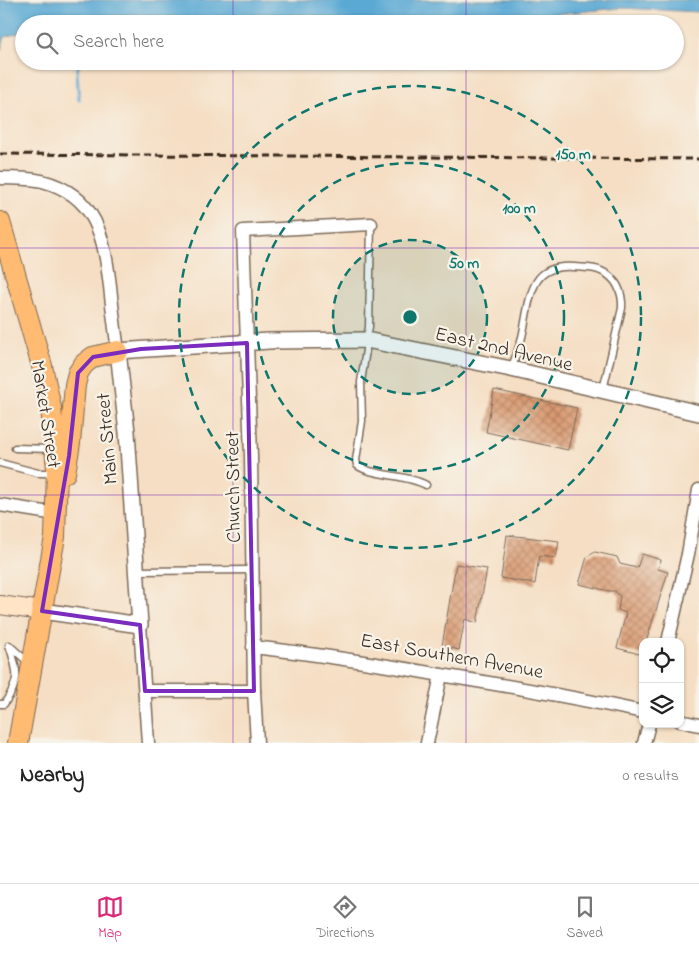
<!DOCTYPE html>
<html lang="en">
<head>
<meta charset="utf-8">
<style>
  :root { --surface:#fff; --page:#f6f6f6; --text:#222; --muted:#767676; --line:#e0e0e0; --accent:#db2777 }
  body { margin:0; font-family:"Indie Flower",sans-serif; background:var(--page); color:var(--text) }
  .controls { position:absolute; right:15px; bottom:15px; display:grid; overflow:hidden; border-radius:10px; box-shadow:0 1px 4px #0004 }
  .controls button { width:45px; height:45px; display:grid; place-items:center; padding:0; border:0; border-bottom:1px solid var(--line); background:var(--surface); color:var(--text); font:25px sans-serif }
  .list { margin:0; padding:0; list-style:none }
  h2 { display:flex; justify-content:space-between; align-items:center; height:65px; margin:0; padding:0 20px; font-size:21px }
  h2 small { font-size:16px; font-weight:400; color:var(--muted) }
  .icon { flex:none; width:28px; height:28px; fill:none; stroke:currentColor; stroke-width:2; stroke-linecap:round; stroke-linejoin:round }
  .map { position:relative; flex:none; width:699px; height:743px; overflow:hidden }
  .search { position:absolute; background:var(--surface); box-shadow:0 1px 4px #0004; left:15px; right:15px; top:15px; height:55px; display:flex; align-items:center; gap:12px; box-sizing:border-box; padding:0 18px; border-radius:28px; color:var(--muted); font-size:19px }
  .sheet { height:140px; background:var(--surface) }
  nav { display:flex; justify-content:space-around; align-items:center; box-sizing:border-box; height:70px; border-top:1px solid var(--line); background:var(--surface); font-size:14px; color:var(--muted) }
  nav a { display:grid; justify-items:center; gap:2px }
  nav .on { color:var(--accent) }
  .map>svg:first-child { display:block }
  .water { fill:#5aa9d4; stroke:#4a6a79 }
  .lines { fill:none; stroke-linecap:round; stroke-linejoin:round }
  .stream { stroke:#5aa9d4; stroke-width:3 }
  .building { fill:url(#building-cross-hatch) }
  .service-casing { stroke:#7c6958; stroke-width:9 }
  .minor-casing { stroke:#7c6958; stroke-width:15 }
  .tertiary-casing { stroke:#7c6958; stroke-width:18 }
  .secondary-casing { stroke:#7c6958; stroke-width:20 }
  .trunk-casing { stroke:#7c6958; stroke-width:22 }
  .service { stroke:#fff; stroke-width:6 }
  .minor { stroke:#fff; stroke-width:12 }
  .tertiary { stroke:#fff; stroke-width:15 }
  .secondary { stroke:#ffe4c6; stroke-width:18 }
  .trunk { stroke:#ffbb71; stroke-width:20 }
  .rail { stroke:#3b2a1e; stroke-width:3; stroke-dasharray:8 4; stroke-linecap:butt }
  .marked { fill:none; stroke:#7b2cbf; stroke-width:4; stroke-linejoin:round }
  .grid { fill:none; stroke:#7b2cbf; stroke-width:1; stroke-opacity:0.55 }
  .ring { fill:none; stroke:#0f766e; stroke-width:2.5; stroke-dasharray:9 6 }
  .labels { text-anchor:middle; stroke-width:4.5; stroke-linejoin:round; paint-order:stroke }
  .street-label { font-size:20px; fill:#3b2a1e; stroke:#f7f3e8 }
  .centre { fill:#0f766e; stroke:#f7f3e8; stroke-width:2.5 }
  .ring-label { font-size:15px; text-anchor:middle; font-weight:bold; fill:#0f766e; stroke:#f7f3e8; stroke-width:4.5; stroke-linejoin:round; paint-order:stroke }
</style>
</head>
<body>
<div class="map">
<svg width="699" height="743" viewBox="0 0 699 743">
  <defs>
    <pattern id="building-cross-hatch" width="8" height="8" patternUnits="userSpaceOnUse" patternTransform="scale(1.25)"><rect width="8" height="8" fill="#d99970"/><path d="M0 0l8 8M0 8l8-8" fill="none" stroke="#b17d5b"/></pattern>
  </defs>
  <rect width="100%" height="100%" fill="#f7f3e8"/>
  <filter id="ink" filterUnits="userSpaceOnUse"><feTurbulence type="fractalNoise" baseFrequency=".02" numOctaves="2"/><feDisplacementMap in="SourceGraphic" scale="10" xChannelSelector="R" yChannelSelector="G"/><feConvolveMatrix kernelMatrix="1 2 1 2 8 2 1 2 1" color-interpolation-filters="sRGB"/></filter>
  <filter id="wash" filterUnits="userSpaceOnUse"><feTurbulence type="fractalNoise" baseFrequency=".0096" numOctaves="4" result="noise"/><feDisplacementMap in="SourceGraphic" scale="20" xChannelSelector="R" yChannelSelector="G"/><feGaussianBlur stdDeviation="1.12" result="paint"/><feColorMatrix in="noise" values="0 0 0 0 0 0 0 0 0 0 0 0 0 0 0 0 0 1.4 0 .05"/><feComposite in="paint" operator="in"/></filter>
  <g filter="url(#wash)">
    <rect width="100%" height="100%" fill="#f5dec3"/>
    <path class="water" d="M0,0H699V12L621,8L443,24H142L109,19H77L51,24H24V31L5,37L0,52Z"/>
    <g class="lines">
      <g class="stream">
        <path d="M94,24L97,15"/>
        <path d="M79,100L77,74L79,61"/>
      </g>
    </g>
    <g id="blocks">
      <g class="building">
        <path d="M494,390L577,408L568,450L486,432Z"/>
        <path d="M507,535L559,541L556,558L539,556L535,584L501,578Z"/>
        <path d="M595,552L617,557L620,564L637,568L642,554L661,560L658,569L668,572L646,642H643V655L617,648L626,613L618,610L620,597L615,591H609L579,584L587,557Z"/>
        <path d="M456,564L487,569L477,623L465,619L459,650L442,646Z"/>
      </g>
    </g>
  </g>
  <g filter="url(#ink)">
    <use href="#blocks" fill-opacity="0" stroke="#7c6958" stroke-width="1"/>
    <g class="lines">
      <defs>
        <g id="service">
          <path d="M371,224L369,327L366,340V350L361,382L362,421L356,460L357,465C370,476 407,474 426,485"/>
          <path d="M511,369C515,359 519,348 522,337C526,321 528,294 537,281C545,268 560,266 574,267C583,268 593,267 601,271C616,277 623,292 622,308L603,390"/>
          <path d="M15,448L52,449"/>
          <path d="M0,463L38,473H55"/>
          <path d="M137,571L252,570"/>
          <path d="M10,646L29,663"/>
          <path d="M0,704H4C21,680 18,672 9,645"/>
        </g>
        <g id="minor">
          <path d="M0,178C14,178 28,178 42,181C97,195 104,238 110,286C112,307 115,329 118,351"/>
          <path d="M0,505L56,514"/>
          <path d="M140,625L148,743"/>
          <path d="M668,642L688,554L699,490"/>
          <path d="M253,647C316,654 379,664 441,675C509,686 576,698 643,712"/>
          <path d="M145,691H254"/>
          <path d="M680,721L699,725"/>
          <path d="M257,743L254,691L251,456L243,231L371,224"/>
          <path d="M427,743L441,675"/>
          <path d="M644,743L649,724"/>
        </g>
        <path id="tertiary" d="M42,611L140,625L127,432L118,351L269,341L366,340L511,369L699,413"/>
        <path id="secondary" d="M0,605L42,611"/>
        <g id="trunk">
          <path d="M0,222L42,366L51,408L57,469L55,537L18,743"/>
          <path d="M65,473L70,443L75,385L78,373L84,364L93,357L118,351"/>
        </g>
      </defs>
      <use href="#service" class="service-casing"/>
      <use href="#minor" class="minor-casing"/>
      <use href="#tertiary" class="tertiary-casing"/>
      <use href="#secondary" class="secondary-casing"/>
      <use href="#trunk" class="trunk-casing"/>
      <use href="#service" class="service"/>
      <use href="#minor" class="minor"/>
      <use href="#tertiary" class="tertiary"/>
      <use href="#secondary" class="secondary"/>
      <use href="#trunk" class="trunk"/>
      <path class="rail" d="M0,154L699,159"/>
    </g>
  </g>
  <path class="marked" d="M247,343L254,691H145L140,625L42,611L69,456L78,373L93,357L141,349Z"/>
  <path class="grid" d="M233,0V24M466,0V24M233,61V743M466,61V743M0,248H699M0,495H699"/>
  <circle cx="410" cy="317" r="77" fill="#0f766e" fill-opacity=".12"/>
  <g class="ring">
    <circle cx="410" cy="317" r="77"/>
    <circle cx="410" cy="317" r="154"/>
    <circle cx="410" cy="317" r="231"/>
  </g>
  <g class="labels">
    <g class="street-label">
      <text transform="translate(504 348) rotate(13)" y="7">East 2nd Avenue</text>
      <text transform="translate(47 414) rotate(81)" y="7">Market Street</text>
      <text transform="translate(106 439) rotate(-95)" y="7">Main Street</text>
      <text transform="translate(232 487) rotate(-91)" y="7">Church Street</text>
      <text transform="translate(452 655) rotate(10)" y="7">East Southern Avenue</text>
    </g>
  </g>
  <circle cx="410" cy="317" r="8" class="centre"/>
  <g class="ring-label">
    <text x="573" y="159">150 m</text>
    <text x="519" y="213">100 m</text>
    <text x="464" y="268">50 m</text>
  </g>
</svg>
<div class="controls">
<button><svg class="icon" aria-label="locate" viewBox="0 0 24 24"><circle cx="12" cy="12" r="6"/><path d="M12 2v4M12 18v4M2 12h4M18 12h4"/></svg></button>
<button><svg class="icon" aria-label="layers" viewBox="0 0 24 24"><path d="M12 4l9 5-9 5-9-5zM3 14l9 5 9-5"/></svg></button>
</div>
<div class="search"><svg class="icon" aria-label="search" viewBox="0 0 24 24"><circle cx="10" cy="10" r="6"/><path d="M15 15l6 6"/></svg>Search here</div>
</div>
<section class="sheet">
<h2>Nearby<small>0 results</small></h2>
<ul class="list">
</ul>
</section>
<nav>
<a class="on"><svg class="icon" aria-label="map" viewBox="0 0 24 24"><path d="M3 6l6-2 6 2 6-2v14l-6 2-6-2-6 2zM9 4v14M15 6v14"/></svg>Map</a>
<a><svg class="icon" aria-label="directions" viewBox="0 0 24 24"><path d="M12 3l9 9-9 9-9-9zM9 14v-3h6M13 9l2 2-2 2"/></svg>Directions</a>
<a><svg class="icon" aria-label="saved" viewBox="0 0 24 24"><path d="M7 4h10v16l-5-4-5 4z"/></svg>Saved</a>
</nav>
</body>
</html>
